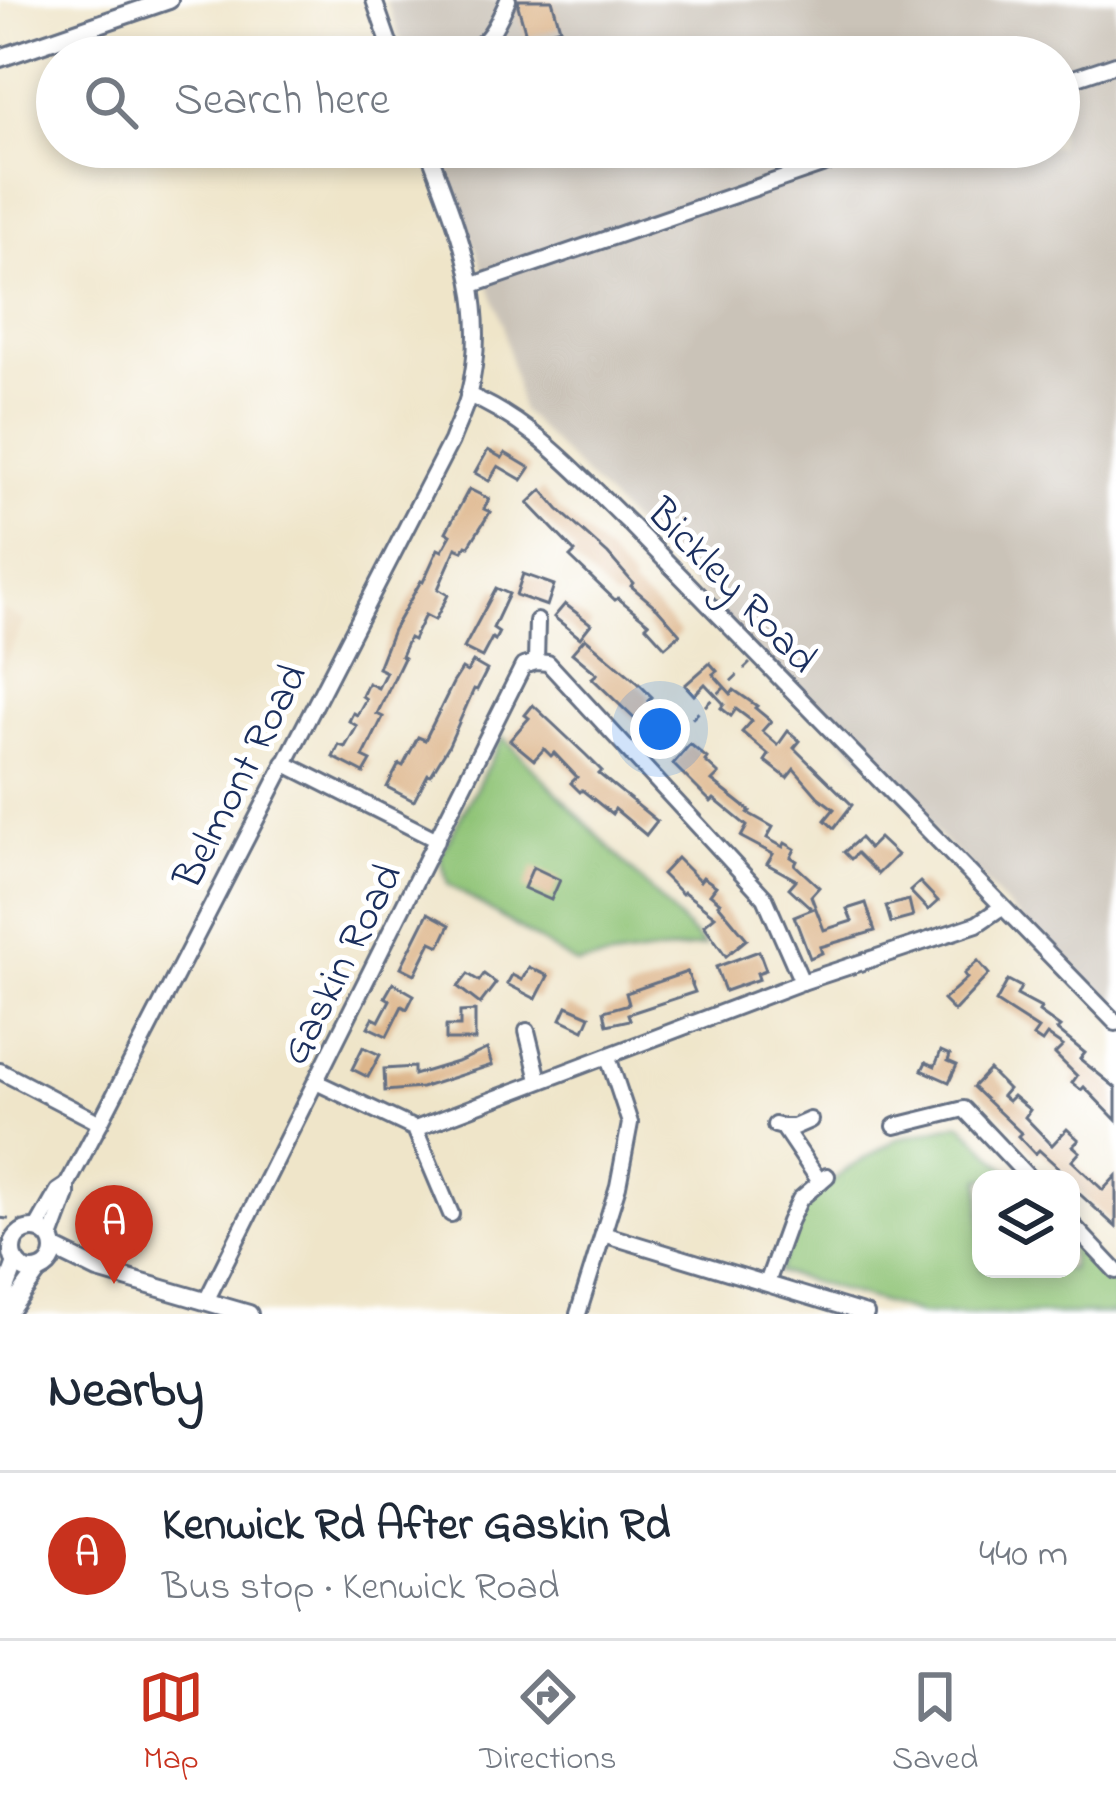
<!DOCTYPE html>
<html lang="en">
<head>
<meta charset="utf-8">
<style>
  :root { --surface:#fff; --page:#f2f2f3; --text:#1f2937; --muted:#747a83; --line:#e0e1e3; --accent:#c8321e }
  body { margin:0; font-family:"Indie Flower",sans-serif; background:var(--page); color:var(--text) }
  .controls { position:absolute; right:36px; bottom:36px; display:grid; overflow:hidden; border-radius:24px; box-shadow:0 6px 18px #0003 }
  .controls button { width:108px; height:108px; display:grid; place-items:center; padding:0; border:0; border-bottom:3px solid var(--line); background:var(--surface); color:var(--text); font:60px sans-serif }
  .you { position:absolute; left:660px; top:729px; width:42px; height:42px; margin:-30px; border:9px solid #fff; border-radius:50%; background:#1a73e8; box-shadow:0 0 0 18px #1a73e833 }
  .badge { display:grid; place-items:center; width:78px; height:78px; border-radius:50%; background:var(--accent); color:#fff; font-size:39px; font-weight:700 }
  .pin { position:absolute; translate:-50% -99px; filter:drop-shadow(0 3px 6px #0008) }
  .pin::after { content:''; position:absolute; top:63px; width:42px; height:36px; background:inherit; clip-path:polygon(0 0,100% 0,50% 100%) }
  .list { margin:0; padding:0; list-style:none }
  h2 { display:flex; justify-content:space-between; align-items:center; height:156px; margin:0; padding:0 48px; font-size:51px }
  h2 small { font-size:39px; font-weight:400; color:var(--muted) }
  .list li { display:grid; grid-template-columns:78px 1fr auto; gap:36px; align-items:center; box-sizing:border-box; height:168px; padding:0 48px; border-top:3px solid var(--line) }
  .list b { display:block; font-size:45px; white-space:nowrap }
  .list p { margin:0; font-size:39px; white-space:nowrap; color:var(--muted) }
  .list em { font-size:39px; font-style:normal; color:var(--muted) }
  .icon { flex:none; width:66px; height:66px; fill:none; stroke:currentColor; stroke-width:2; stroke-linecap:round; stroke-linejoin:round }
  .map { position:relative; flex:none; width:1116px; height:1314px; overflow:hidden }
  .search { position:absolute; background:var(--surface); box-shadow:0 6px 18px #0003; left:36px; right:36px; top:36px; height:132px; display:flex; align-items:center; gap:30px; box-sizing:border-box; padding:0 42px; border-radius:66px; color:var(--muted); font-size:45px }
  .sheet { height:324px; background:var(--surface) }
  nav { display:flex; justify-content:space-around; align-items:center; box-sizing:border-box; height:168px; border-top:3px solid var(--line); background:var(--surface); font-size:33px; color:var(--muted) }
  nav a { display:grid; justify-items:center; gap:6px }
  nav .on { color:var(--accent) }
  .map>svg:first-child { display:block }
  .built { fill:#ead8ba }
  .industrial { fill:#cac3b8 }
  .green { fill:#8ec375; stroke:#54796a; stroke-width:3 }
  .building { fill:#ddb58a }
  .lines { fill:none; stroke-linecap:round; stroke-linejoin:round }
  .minor-casing { stroke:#656f83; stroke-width:20 }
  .major-casing { stroke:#656f83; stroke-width:22 }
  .path { stroke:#656f83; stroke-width:3; stroke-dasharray:9 9; stroke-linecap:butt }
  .minor { stroke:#fff; stroke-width:14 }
  .major { stroke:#fff; stroke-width:16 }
  .labels { text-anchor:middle; stroke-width:10; stroke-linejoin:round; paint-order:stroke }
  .street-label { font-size:42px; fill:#1b2f5e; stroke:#fff }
</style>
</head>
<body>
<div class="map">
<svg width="1116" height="1314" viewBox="0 0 1116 1314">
  <rect width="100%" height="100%" fill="#fff"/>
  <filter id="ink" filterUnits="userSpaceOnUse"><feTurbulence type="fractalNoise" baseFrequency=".00833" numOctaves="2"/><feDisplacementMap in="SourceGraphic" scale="24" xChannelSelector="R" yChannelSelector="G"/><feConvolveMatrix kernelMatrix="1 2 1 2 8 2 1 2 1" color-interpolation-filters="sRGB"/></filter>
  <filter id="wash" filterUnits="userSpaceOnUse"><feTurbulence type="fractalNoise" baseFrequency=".004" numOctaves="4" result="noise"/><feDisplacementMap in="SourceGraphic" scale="48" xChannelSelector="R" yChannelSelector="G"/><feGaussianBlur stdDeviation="2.7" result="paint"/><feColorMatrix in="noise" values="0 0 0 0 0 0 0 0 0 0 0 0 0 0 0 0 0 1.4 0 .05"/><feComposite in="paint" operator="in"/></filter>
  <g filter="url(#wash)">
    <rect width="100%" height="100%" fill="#efe5c9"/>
    <path class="built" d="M0,608L24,621L0,673Z"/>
    <path class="industrial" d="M386,0H1116V1017L521,410L503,325L439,147H1059V57H407Z"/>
    <g class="green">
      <path d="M503,737L704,946L576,964L448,884L440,856Z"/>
      <path d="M961,1123L1016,1179H981V1269H1071V1235L1116,1280V1314H921L778,1272L808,1200L848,1169L897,1139Z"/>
    </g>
    <g id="blocks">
      <g class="building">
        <path d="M519,0H552L560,28L527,38L518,6Z"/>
        <path d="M488,450L502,458L505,453L530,468L522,480L498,466L489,481L475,473Z"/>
        <path d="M469,489L489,499L484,509L490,512L469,546L466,545L463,551L456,548L438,589L448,595L435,620L425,615L413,640L409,638L401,656L404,658L377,714L383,717L363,757L371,761L364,773L333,757L339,745L345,747L357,726L349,721L353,713L357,715L366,699L362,696L368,683L378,688L386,672L378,668L393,630L421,581L423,582L438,549L442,551L451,535L446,532Z"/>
        <path d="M542,490L558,509L608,554L633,583L631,586L657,608L680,634L665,647L646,626L649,623L618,598L615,600L570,557L575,552L528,503Z"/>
        <path d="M523,574L554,585L547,606L516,595Z"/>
        <path d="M496,588L509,594L493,628L499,632L495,640L492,638L482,657L464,648Z"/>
        <path d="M565,604L591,624L580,638L554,617Z"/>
        <path d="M585,638L637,682L652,697L648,701L676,724L658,745L640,730L643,727L592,678L597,674L572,653Z"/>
        <path d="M473,662L487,670L477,690L474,689L448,747L431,775L428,774L414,801L387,787L399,764L403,766L418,737L425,740L453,683L462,669L467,672Z"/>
        <path d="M710,663L717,671L713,674L731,694L734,690L757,706L755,708L771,721L762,731L778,745L788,731L800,741L794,748L852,805L834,828L825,820L834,809L818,797L794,769L787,778L765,761L769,755L742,732L752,721L736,709L731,716L721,708L724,704L705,684L694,695L685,685Z"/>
        <path d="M533,705L586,755L602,771L599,774L657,821L646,835L615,809L612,814L582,790L580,792L571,783L577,777L554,753L551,756L544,749L534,760L510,740L529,718L525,715Z"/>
        <path d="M690,744L707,758L705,761L719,774L712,781L750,811L748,813L773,827L767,838L783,847L785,843L795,849L791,857L797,861L795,865L819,887L811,896L824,930L852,921L847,909L866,903L875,931L820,947L822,953L810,958L794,916L812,909L789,888L796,880L767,864L773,854L741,837L747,826L714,799L711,802L673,764Z"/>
        <path d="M860,838L869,848L879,838L897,855L878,874L857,853L851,859L844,852Z"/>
        <path d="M677,858L700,881L703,877L716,886L710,894L720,902L718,904L747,939L726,956L704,925L715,916L684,892L682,894L662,874Z"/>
        <path d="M533,867L560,880L551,900L524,888Z"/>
        <path d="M920,882L938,901L928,910L910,891Z"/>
        <path d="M909,900L913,917L891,923L886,906Z"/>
        <path d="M428,913L450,925L440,946L431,942L415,974L401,967Z"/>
        <path d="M759,951L766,970L757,973L759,979L725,991L716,967Z"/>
        <path d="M978,961L989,974L954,1011L943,1000L967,978L964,974Z"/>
        <path d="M529,967L548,976L536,999L507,984L512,975L522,980Z"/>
        <path d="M687,972L695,992L628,1014L630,1020L607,1025L604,1011L629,1004L626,993Z"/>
        <path d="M468,974L479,981L484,974L496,983L480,1004L458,987Z"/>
        <path d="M1008,980L1021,987L1017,995L1041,1008L1039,1012L1060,1027L1057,1030L1085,1053L1080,1059L1116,1088V1120L1084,1087L1081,1090L1072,1083L1077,1076L1055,1054L1063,1046L1047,1035L1042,1042L1033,1036L1038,1029L996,1002Z"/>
        <path d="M393,983L414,995L407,1009L402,1006L387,1036L368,1027L373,1018L379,1021L390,1000L385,997Z"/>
        <path d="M567,1006L590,1016L584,1030L561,1019Z"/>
        <path d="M475,1011V1040H446V1026H460V1012Z"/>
        <path d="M363,1047L380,1055L368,1077L352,1069Z"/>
        <path d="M487,1049L492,1065L421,1088L385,1091L384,1069L414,1067V1075L460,1061Z"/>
        <path d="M941,1051L950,1055L948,1061L957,1065L949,1082L922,1070L926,1062L935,1066Z"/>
        <path d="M989,1070L1008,1089L1002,1096L1008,1101L1013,1096L1030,1110L1025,1117L1052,1145L1067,1129L1079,1140L1073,1146L1080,1152L1072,1161L1103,1190L1116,1176V1227L1072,1187L1075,1184L1071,1179L1039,1150L1035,1154L1018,1136L1021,1133L973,1087Z"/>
      </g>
    </g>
  </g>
  <g filter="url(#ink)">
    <use href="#blocks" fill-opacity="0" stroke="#656f83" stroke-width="3"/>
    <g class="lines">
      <defs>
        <g id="minor">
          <path d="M374,0L394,57"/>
          <path d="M424,57C478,49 484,55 508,0"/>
          <path d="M1059,83L1116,64"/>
          <path d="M473,285L874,147"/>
          <path d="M468,395C532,421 580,476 629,523L1116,1023"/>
          <path d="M536,662L537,621"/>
          <path d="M284,763L437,840"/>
          <path d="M527,1031L539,1080"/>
          <path d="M0,1071L100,1123"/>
          <path d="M316,1082L415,1129L451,1214"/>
          <path d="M775,1125L783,1127L820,1182"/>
          <path d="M895,1126L964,1109L1030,1179"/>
          <path d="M783,1127H794L810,1120"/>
          <path d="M415,1129L802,982L977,924L1002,907"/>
          <path d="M1071,1223L1116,1271"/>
          <path d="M37,1228L58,1191L67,1185L100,1123L451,441C456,427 464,412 468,397C492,306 458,230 427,147"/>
          <path d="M603,1234L866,1314"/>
          <path d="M51,1238L67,1195V1185"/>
          <path d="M767,1283L789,1222L800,1199L827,1176"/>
          <path d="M206,1301L523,666L536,662L548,663L765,898L802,982"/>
          <path d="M578,1314L618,1186L630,1123L608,1057"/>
        </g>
        <g id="major">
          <path d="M0,58L169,0"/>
          <circle cx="33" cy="1250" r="21"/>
          <path d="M55,1249L98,1270L249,1314"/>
          <path d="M0,1305L16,1262"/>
          <path d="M7,1314L38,1271"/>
        </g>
      </defs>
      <use href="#minor" class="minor-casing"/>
      <use href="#major" class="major-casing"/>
      <g class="path">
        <path d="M653,756L750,663"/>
        <path d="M0,1218L27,1222"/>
      </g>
      <use href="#minor" class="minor"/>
      <use href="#major" class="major"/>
    </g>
  </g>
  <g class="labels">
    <g class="street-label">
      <text transform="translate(734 584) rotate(46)" y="15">Bickley Road</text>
      <text transform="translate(238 775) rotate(-63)" y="15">Belmont Road</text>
      <text transform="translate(339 963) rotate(-63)" y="15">Gaskin Road</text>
    </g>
  </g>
</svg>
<div class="controls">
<button><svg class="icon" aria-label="layers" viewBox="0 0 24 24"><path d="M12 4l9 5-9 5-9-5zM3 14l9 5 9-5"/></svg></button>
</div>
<div class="you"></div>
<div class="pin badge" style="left:114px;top:1284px">A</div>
<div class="search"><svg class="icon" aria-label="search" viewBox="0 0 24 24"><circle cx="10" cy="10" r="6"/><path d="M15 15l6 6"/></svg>Search here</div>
</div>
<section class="sheet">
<h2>Nearby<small></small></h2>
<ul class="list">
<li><span class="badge">A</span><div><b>Kenwick Rd After Gaskin Rd</b><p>Bus stop · Kenwick Road</p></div><em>440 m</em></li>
</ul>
</section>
<nav>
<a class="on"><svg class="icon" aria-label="map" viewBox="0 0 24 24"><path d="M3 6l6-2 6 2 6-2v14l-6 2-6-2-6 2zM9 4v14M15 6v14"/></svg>Map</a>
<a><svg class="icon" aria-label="directions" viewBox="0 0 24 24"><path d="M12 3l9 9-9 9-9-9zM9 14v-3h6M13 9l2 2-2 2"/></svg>Directions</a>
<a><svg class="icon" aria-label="saved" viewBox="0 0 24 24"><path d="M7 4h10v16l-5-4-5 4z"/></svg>Saved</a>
</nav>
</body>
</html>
